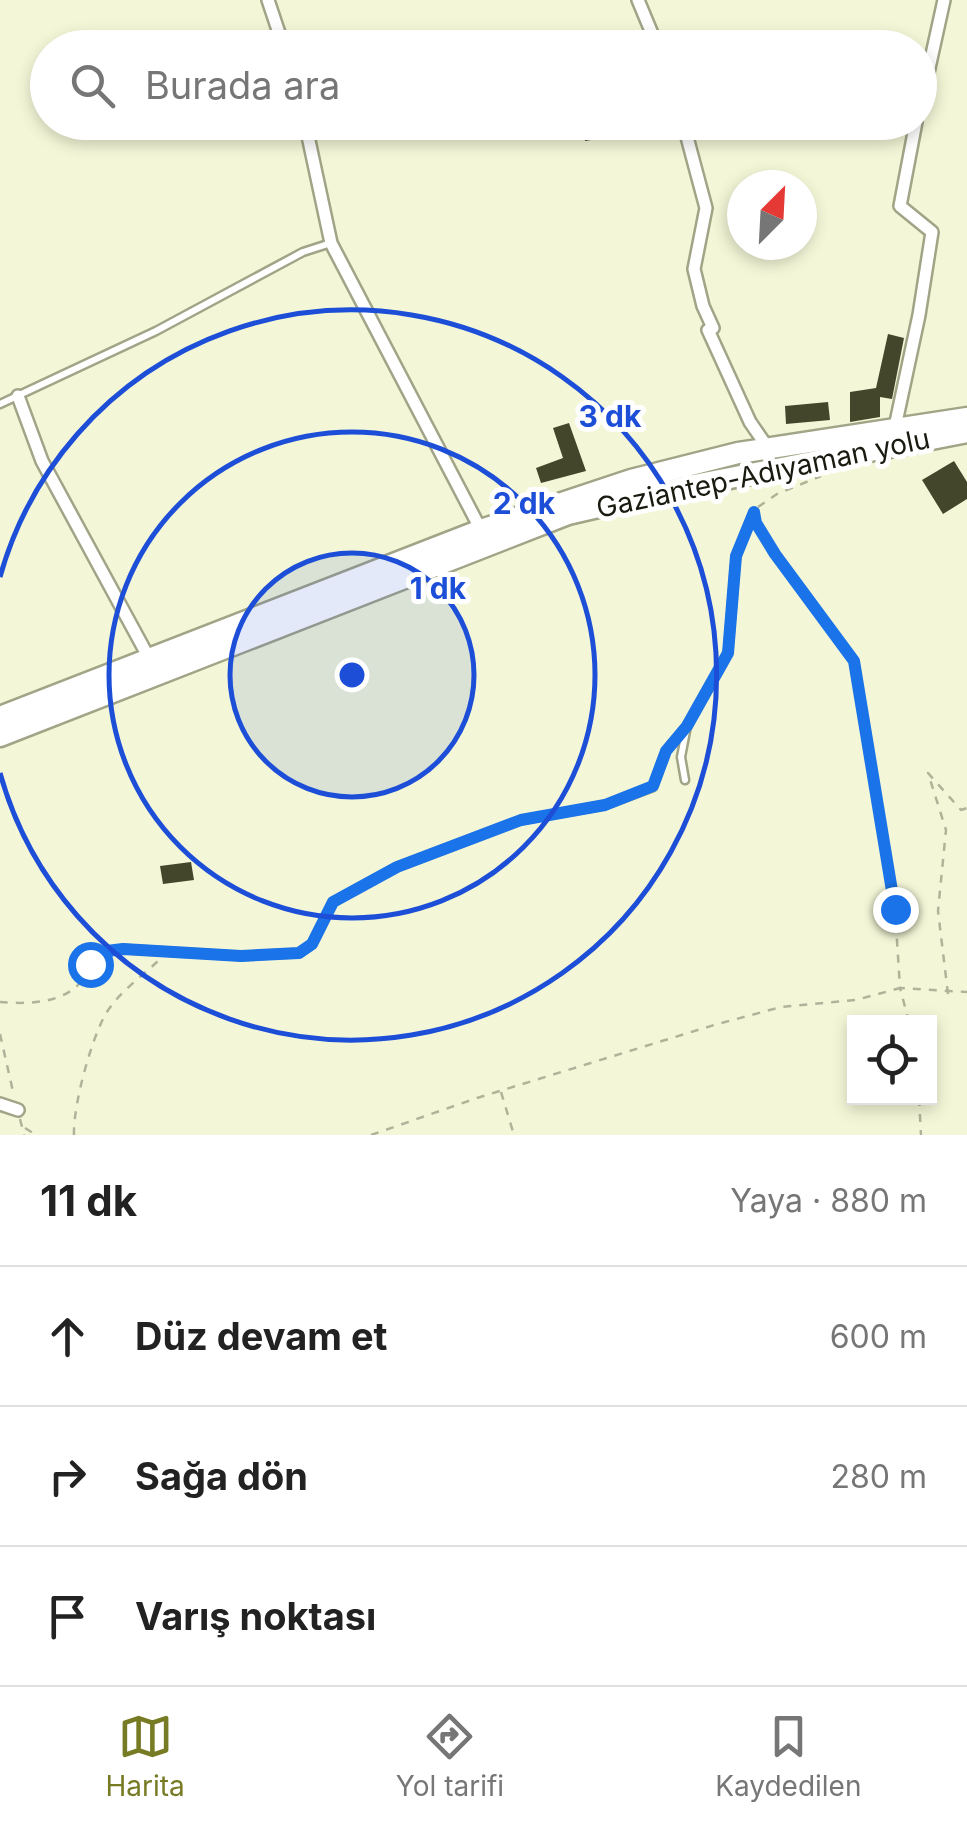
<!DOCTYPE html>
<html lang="tr">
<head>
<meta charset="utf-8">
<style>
  :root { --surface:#fff; --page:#f6f6f6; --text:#222; --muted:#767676; --line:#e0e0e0; --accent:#777b24 }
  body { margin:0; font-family:Inter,sans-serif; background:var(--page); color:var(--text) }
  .controls { position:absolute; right:30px; bottom:30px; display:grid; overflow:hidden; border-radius:0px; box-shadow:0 5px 15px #0003 }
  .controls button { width:90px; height:90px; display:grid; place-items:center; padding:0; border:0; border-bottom:2px solid var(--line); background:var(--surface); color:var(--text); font:50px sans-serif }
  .compass { position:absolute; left:727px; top:170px; width:90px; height:90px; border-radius:50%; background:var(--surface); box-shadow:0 5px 15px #0003; rotate:24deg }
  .stop { position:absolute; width:30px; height:30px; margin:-22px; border:8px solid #1a73e8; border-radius:50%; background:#fff }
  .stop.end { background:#1a73e8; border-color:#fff; box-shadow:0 2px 10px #0008 }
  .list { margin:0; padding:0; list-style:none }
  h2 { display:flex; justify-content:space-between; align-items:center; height:130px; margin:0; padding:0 40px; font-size:42px }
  h2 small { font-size:32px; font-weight:400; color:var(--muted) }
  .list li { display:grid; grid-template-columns:65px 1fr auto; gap:30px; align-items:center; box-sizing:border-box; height:140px; padding:0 40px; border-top:2px solid var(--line) }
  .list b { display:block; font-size:38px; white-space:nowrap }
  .list em { font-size:32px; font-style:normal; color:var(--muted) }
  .icon { flex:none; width:55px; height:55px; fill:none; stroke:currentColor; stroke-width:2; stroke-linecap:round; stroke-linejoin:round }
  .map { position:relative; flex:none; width:967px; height:1135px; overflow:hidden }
  .search { position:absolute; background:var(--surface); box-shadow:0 5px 15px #0003; left:30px; right:30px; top:30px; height:110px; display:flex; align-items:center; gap:25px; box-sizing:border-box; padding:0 35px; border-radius:55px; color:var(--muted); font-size:38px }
  .sheet { height:550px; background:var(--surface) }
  nav { display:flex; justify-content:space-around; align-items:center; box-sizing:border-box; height:140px; border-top:2px solid var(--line); background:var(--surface); font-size:28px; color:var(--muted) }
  nav a { display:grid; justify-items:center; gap:5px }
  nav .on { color:var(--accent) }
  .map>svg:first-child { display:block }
  .building { fill:#44462c }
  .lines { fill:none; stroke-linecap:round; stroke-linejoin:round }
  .lane-casing { stroke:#a1a486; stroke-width:11 }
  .street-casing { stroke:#a1a486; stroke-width:16 }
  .highway-casing { stroke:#a1a486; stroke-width:25 }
  .path { stroke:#b0b399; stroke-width:2.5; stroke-dasharray:8 8; stroke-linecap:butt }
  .lane { stroke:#fff; stroke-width:6 }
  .street { stroke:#fff; stroke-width:11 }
  .highway { stroke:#fff; stroke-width:20 }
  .route { stroke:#1a73e8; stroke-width:12 }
  .ring { fill:none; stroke:#1d4ed8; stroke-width:5 }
  .labels { text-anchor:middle; stroke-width:10; stroke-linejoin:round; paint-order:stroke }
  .street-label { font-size:28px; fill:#1a1b10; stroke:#fff }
  .centre { fill:#1d4ed8; stroke:#fff; stroke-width:5 }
  .ring-label { font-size:30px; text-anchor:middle; font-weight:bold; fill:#1d4ed8; stroke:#fff; stroke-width:10; stroke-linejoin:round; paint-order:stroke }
</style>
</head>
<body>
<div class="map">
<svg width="967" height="1135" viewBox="0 0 967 1135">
  <rect width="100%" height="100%" fill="#f4f7d7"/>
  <g class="building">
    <path d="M590,122H635L636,126L602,133L603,138L585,141L582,124Z"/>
    <path d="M888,334L904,338L892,399L880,397V417L850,422V392L876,388Z"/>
    <path d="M828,402L830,420L786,424L785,406Z"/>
    <path d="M569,423L586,471L541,483L536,468L563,458L553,428Z"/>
    <path d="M954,461L967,482V499L943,514L922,480Z"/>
    <path d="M191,862L194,880L163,884L160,866Z"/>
  </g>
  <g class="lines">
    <defs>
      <g id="lane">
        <path d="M0,404L156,331L303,252L331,243"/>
        <path d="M685,780L681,757L687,726L728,653L736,556L754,512"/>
        <path d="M123,949L241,956L299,953L312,944L333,902L397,867L521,820L605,805L653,787L666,751L687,726"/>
      </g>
      <g id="street">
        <path d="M268,0L284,48"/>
        <path d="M638,0L658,48"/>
        <path d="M920,109L944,0"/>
        <path d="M305,122L331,243L481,530"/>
        <path d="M683,122L706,208L694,269L703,306L713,328L708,330L750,422L768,448"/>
        <path d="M18,396L42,461L149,658"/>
        <path d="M895,427L919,315L932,232L900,206L916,122"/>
        <path d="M0,1104L18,1110"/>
      </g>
      <g id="highway">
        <path d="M0,717L481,530L631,480L738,453L967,418"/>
        <path d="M0,736L568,514L689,486L967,432"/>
      </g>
    </defs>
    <use href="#lane" class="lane-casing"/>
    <use href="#street" class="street-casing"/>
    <use href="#highway" class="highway-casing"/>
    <g class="path">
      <path d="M758,507L777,494L821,476"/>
      <path d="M948,994L938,911L946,830L928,773L961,810L967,808"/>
      <path d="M0,1002C24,1004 58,1004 77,986C92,970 90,954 117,950"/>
      <path d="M909,1022L900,988L967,992"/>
      <path d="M0,1034L14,1096"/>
      <path d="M501,1092L514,1135"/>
      <path d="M919,1098L921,1135"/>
      <path d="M20,1119L24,1135"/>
      <path d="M25,1128L36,1135"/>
      <path d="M74,1135C73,1106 90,1045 103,1019C114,996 140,978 158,961"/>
      <path d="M371,1135L477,1098L714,1025L781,1007L856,1000L900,988L895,909L854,661L757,524"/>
    </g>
    <use href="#lane" class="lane"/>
    <use href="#street" class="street"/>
    <use href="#highway" class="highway"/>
  </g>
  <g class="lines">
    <path class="route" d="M90,964L107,951L123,949L241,956L299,953L312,944L333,902L397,867L521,820L605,805L653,786L666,751L687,726L728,653L736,556L754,512L756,523L775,554L854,661L895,909"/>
  </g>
  <circle cx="352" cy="675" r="122" fill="#1d4ed8" fill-opacity=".12"/>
  <g class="ring">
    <circle cx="352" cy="675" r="122"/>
    <circle cx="352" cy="675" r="243"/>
    <path d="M0 577A365 365 0 1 1 0 773"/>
  </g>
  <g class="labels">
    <g class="street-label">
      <text transform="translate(763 473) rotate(-12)" y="10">Gaziantep-Adıyaman yolu</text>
    </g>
  </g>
  <circle cx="352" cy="675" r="15" class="centre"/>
  <g class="ring-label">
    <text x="610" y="427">3 dk</text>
    <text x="524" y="514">2 dk</text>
    <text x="438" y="599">1 dk</text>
  </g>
</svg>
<div class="controls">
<button><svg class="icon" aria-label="locate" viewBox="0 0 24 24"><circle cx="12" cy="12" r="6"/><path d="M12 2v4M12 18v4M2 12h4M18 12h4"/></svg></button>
</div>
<svg class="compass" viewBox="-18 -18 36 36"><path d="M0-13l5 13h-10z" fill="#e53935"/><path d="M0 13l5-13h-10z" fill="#767676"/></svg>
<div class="stop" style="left:90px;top:964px"></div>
<div class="stop end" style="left:895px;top:909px"></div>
<div class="search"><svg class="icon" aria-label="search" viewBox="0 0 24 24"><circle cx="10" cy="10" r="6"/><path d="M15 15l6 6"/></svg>Burada ara</div>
</div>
<section class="sheet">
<h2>11 dk<small>Yaya · 880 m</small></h2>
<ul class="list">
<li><svg class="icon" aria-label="ahead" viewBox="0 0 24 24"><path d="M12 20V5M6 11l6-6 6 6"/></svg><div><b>Düz devam et</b></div><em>600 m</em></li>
<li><svg class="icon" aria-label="right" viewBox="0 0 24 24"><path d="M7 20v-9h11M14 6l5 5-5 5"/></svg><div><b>Sağa dön</b></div><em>280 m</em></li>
<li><svg class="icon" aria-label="arrive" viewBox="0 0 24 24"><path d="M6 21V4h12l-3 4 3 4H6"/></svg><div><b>Varış noktası</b></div></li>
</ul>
</section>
<nav>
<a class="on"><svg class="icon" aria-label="map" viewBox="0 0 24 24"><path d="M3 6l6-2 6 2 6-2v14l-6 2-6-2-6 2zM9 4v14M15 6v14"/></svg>Harita</a>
<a><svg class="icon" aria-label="directions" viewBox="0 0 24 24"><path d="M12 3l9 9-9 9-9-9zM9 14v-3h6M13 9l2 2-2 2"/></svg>Yol tarifi</a>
<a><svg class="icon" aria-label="saved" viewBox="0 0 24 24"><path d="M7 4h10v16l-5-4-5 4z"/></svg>Kaydedilen</a>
</nav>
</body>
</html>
